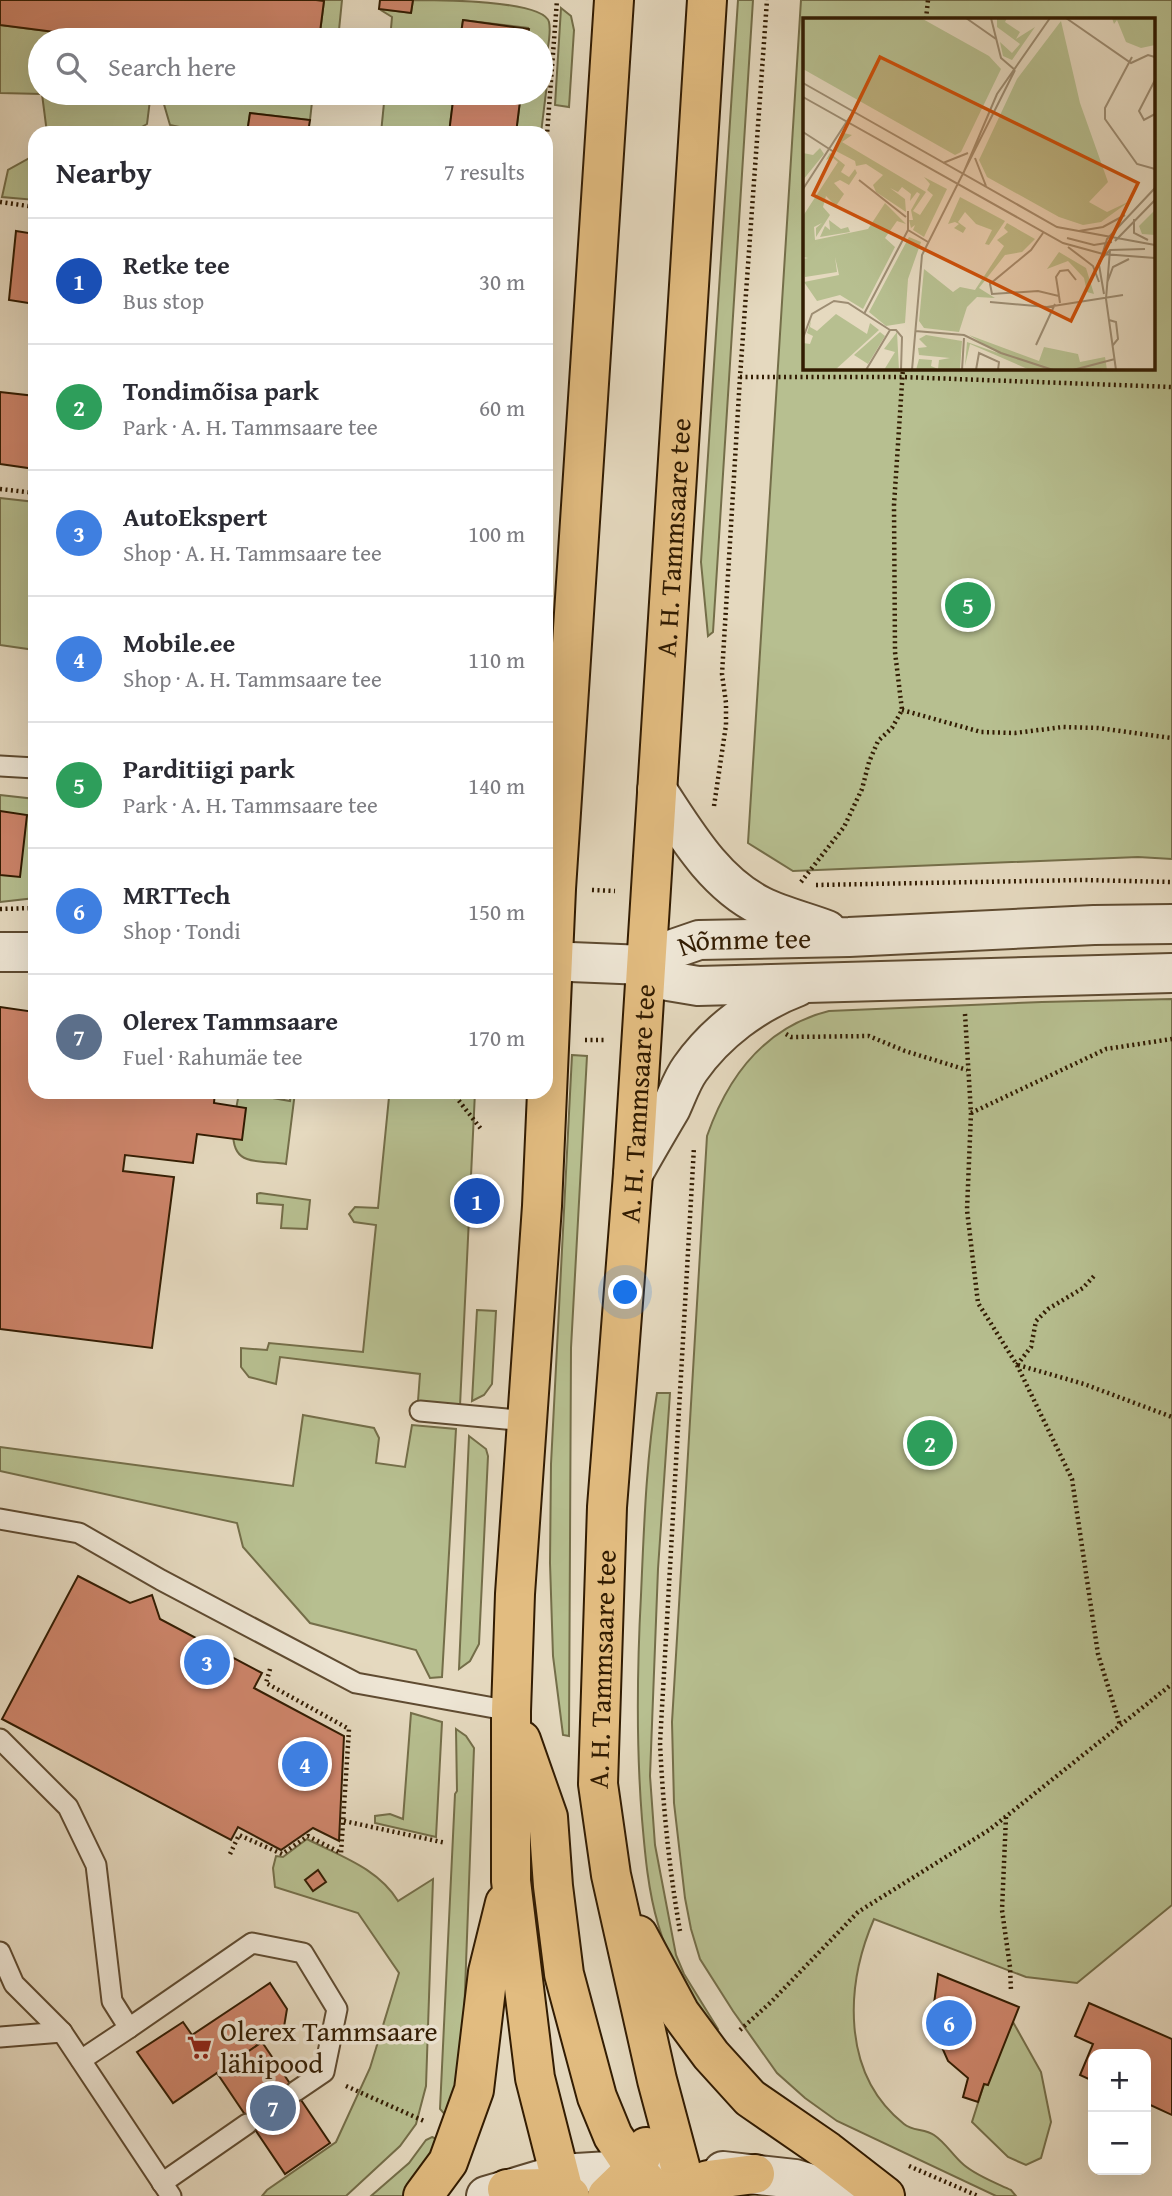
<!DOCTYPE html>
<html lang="en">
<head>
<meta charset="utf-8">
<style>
  :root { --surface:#fff; --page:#f2f2f3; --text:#2b2b33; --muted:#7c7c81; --line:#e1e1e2; --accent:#d93025 }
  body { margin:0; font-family:"Gentium Book Plus",serif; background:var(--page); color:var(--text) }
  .controls { position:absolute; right:21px; bottom:21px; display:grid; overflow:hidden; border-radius:14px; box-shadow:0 7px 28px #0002 }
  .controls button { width:63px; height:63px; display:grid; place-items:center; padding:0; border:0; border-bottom:2px solid var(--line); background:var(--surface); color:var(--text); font:35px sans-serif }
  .you { position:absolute; left:626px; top:1293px; width:24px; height:24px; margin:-18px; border:5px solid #fff; border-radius:50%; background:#1a73e8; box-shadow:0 0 0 10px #1a73e833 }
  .badge { display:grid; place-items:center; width:46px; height:46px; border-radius:50%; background:var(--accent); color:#fff; font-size:23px; font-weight:700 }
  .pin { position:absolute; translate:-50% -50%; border:4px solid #fff; box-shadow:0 2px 7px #0006 }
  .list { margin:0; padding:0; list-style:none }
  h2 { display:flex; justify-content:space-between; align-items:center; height:91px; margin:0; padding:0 28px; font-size:30px }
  h2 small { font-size:23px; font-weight:400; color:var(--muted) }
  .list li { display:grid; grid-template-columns:46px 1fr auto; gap:21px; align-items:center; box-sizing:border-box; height:126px; padding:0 28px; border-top:2px solid var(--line) }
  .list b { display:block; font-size:26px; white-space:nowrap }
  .list p { margin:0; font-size:23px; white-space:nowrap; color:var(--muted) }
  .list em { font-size:23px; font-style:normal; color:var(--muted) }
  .icon { flex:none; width:38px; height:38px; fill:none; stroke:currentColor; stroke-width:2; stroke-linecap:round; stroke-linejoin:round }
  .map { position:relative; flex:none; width:1172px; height:2196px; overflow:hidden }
  .search { position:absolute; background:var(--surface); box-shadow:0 7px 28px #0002; left:28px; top:28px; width:525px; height:77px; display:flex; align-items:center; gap:18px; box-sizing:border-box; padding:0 24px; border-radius:38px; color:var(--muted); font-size:26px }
  .panel { position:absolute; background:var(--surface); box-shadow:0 7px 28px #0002; left:28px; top:126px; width:525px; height:973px; border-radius:21px }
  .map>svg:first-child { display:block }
  .green { fill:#b7bf90; stroke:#746e49; stroke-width:2; fill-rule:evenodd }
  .building { fill:#ce856b; stroke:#321c02; stroke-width:2 }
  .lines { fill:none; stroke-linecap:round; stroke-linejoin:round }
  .service-casing { stroke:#5f4b31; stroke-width:23 }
  .tertiary-casing { stroke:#5f4b31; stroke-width:42 }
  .primary-casing { stroke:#321c02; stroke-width:42 }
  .path { stroke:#321c02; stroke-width:4.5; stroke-dasharray:2 3.5; stroke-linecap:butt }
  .service { stroke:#eee6d5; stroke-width:19 }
  .tertiary { stroke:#eee6d5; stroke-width:38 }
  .primary { stroke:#e2bc80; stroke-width:38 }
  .labels { text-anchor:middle; stroke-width:7; stroke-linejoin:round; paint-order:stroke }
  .street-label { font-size:28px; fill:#321c02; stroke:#eee6d5 }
  .poi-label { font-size:28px; fill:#321c02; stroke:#eee6d5; text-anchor:start }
  .inset-road { fill:none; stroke:#9d8d73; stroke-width:2 }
  .view { fill:#cd500a; fill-opacity:0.15; stroke:#cd500a; stroke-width:3.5 }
  .inset-edge { fill:none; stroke:#321c02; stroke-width:3.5 }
</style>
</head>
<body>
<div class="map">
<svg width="1172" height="2196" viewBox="0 0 1172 2196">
  <rect width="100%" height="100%" fill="#e5d9bf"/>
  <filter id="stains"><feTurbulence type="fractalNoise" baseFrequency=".00286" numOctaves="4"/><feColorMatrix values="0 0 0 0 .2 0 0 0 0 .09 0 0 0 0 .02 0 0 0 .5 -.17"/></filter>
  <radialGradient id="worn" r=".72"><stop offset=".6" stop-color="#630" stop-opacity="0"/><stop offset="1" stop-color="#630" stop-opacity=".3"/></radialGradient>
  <g class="green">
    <path d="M316,0H342L338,40H319L324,1Z"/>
    <path d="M413,0C437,0 543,0 549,22C552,35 546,54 545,67L541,66V40H527L528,28L463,20L460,40H390L392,17L379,9L411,13Z"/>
    <path d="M738,0H753L713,632L708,636L701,562Z"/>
    <path d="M801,0H1172V859L1138,857L793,871L748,843ZM804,19H1153V368H804Z"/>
    <path d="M561,8L571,16L574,30L569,107L555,105Z"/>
    <path d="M0,25L117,40H40V93H313L310,120L250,113L247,133H194V130L170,125L163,101L150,100L147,124L131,133L115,128L114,133H47L42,94L0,93Z"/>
    <path d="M541,84H547L541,133H516L521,93H541Z"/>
    <path d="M385,93H454L449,133H381Z"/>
    <path d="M35,155V200L2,197L8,170Z"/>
    <path d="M0,498L35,502V650L0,645Z"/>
    <path d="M0,795L35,799V898L0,902Z"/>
    <path d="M1172,999V1905L1077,1983L1026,1977L874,1919C845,1986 841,2074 904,2124C912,2131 925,2129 934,2135C946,2143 953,2156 964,2165C977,2176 996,2183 1011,2190L1016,2196H996L837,2121L805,2098L777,2073L733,2011L700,1959L691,1929L685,1898L674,1803L672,1722L707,1136C728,1076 765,1027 829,1011L1042,1002Z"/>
    <path d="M572,1055L587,1056L571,1348L569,1736L563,1735L553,1656L550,1563L551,1464Z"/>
    <path d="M239,1092L290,1101L291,1092H295L286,1164C274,1162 258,1163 247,1159C223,1151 237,1110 239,1092Z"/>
    <path d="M351,1092H475L460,1406L418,1401L420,1374L280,1357L276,1384L249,1377L241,1367V1348L267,1350L269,1343L363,1352L376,1225L354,1222L349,1214L355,1207L378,1208L389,1097Z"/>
    <path d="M260,1193L310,1200L307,1229L281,1228L283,1205L257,1203V1194Z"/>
    <path d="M477,1310L496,1311L492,1384L484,1395L472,1401Z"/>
    <path d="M657,1393H670L658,1569L650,1776L655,1845L676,1955L684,1974L718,2029L715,2032C691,2000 669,1962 658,1924C648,1890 645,1854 642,1819C636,1744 637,1670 641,1595C644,1527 646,1460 657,1393Z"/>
    <path d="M303,1415L374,1428L379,1438L376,1463L405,1467L412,1425L456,1429L442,1677L430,1678L416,1650L310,1623L243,1547L237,1523L0,1471V1447L293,1486Z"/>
    <path d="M469,1436L486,1449L488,1456L479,1644L470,1661L459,1669Z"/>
    <path d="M411,1713L442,1722L436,1837L375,1823V1816L390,1814L403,1819Z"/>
    <path d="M456,1729L466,1736L474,1748L463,2045L461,2064L448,2118L440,2109L455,1794L457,1791Z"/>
    <path d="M307,1839C340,1856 378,1868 398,1901L433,1879L426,2086L416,2124L400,2146L346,2196H262L267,2190L336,2142L370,2068L399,1973L358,1913L275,1887L273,1868L276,1856L283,1857Z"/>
    <path d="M1013,2022L1041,2072L1051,2122L1041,2158L1026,2165L1008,2157L972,2122L984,2084Z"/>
    <path d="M432,2137L441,2141L404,2196H371L409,2163L426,2140Z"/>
  </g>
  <g class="building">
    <path d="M0,0H316L324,1L319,40H117L0,25Z"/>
    <path d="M380,0H413L411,13L379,9Z"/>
    <path d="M463,20L529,29L527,40H460Z"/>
    <path d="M454,93H521L516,133H449Z"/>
    <path d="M250,113L310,120L308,133H247Z"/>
    <path d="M16,231L35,234V304L9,300Z"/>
    <path d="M0,392L35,396V469L0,464Z"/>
    <path d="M0,811L27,815L20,877L0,875Z"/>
    <path d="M0,1007L35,1012V1092H215L214,1103L246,1108L242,1140L197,1134L193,1163L125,1155L123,1171L174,1177L152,1348L0,1329Z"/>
    <path d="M78,1576L130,1603L152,1595L160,1619L262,1673L254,1688L344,1736L339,1841L313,1828L281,1850L238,1827L231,1840L2,1719Z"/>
    <path d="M318,1870L326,1882L313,1891L305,1880Z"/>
    <path d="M938,1974L1019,2007L988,2085L984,2084L978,2102L963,2097L968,2078L948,2061L933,2027V2011Z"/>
    <path d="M270,1983L287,2009L284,2027L173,2103L137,2052L183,2022L192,2035Z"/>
    <path d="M1089,2003L1172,2039V2115L1146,2103V2054H1093V2081L1080,2075L1093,2044L1075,2036Z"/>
    <path d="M262,2042L330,2143L285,2174L217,2073Z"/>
  </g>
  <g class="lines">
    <defs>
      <g id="service">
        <path d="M0,766L35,768"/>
        <path d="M420,1411L527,1421"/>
        <path d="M0,1519L79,1533L161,1580L356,1683L511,1711"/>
        <path d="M0,1739L68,1807L96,1865L112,2001L129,2028L81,2060"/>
        <path d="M0,1952L14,1984L62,2032L171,2196"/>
        <path d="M129,2028L252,1943L303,1953L337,2009L324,2072L296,2091"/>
        <path d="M0,2037L62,2032"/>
        <path d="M162,2183L247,2124"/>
      </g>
      <g id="tertiary">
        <path d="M657,790C685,832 713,882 761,906C781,916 806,922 827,930"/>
        <path d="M0,952H35"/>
        <path d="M546,961L645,965"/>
        <path id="s1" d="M645,965L670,950L699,940L849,937L1094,925L1172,924"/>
        <path d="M645,965L668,981L698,986L1172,973"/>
        <path d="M633,1174C645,1152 658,1130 671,1108C677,1095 682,1080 690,1069C716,1032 755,1003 797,987"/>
        <path d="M723,2171L795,2179L852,2196"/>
        <path d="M486,2196L560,2174L659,2168"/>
      </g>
      <g id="primary">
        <path d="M521,1740L548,1817L553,1886L564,1974L597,2097L613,2136L635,2169L660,2196"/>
        <path d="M638,1935L680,2013L711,2055L750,2098L827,2151L885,2196"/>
        <path d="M507,2189L544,2188L570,2196"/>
        <path d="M423,2196L448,2162L474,2090L488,1972L505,1903"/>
        <path d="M565,2196L535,2078L511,1881V1711L515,1594L542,1206L556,889L614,0"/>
        <path d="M607,2196L635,2169L646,2147"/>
        <path d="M666,2196L708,2180L755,2174"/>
        <path id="s2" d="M688,2196L657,2080L611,1875L598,1784L607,1507L633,1174L707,0"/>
      </g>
    </defs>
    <use href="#service" class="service-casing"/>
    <use href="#tertiary" class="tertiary-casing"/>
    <use href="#primary" class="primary-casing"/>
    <g class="path">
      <path d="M926,19L928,0"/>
      <path d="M541,74L551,75"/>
      <path d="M546,148L557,0"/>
      <path d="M0,202L35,207"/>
      <path d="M740,377H902L1172,387"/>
      <path d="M0,489L35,493"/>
      <path d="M902,710L981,732L1015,733L1063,727L1098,728L1172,738"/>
      <path d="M714,806L726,725V703L722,674L740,377L767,0"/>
      <path d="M801,882L844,827L862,789L869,762L878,741L892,728L902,710L895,652L894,505L903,368"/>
      <path d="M816,885L1083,880L1172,882"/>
      <path d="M592,890L615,891"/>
      <path d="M0,909L35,908"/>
      <path d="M965,1014L971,1113L967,1210L978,1303L1017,1365L1072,1479L1098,1654L1120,1725"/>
      <path d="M786,1034L791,1037L869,1036L905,1051L967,1070"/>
      <path d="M585,1040H605"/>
      <path d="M452,1092L481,1129"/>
      <path d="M971,1113L1106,1049L1172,1039"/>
      <path d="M1017,1365L1031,1347L1036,1321L1048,1309L1083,1288L1095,1275"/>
      <path d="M1018,1365L1084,1384L1172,1417"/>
      <path d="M1006,1817L1002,1910L1010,1967L1011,1991"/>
      <path d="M344,1821L446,1843"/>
      <path d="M230,1854L239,1835L282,1854L308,1836L341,1853L349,1729L266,1683L270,1669"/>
      <path d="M680,1931C669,1868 663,1806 660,1743L694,1147"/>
      <path d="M740,2030L770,2003L858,1912L989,1830L1172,1684"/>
      <path d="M346,2086L424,2121"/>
      <path d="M909,2166L978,2196"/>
    </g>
    <use href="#service" class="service"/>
    <use href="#tertiary" class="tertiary"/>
    <use href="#primary" class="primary"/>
  </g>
  <defs>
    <symbol id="supermarket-bare" viewBox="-9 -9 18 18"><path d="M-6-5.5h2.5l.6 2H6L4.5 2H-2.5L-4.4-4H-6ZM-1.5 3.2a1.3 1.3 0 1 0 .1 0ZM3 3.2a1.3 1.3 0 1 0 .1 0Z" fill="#8f2418" stroke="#eee6d5" stroke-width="2.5" paint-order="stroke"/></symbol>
  </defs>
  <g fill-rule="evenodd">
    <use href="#supermarket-bare" x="182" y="2030" width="35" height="35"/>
  </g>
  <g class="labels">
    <g class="street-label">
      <text dy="10" stroke="none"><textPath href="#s2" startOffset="1671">A. H. Tammsaare tee</textPath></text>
      <text dy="10" stroke="none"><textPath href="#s1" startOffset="105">Nõmme tee</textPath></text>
      <text dy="10" stroke="none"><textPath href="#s2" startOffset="1104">A. H. Tammsaare tee</textPath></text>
      <text dy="10" stroke="none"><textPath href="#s2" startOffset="537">A. H. Tammsaare tee</textPath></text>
    </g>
    <g class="poi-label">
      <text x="220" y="2041">Olerex Tammsaare<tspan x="220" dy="32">lähipood</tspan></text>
    </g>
  </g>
  <g transform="translate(803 18)">
    <rect width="352" height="352" fill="#e5d9bf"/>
    <path d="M0,0H118L186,38L198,51L158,134L152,137L0,51ZM194,0H204L202,4L217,14L213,21L232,9L209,42L200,38L197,24L209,35L217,26L194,9ZM309,0H352V27L338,30L323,24L314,2L311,6ZM258,3L277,85L305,164L286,184L304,194L327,183L298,204L280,207L256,199L184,159L176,142L214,61ZM41,115L49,117L39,124L123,174L110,193L117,197L130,177L124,172L127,166L121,159L144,171L121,219L110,212L112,207L108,210L106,202H110L108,192L117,176L114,174L107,183L108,176L99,169L95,174L87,170L102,181L103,194L73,174L70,167L80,157L63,146L53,148L52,143L33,133L35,129L31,132ZM17,130L21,136L0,162V135L10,137ZM27,135L42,147L38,154L46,159L52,151L54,155L46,167L37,162L31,165L41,176L33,188L23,178L20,189L27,197L13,219V210L19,205L11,209L12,222L65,211L82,185L103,206L94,203L82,220L92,229L60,291L37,277L14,283L1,264L36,257L32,239L34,254L2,259L0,249V241L5,240L0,239V198L35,144L29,139L23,142ZM157,179L202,203L186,227L182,226L189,212L173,206L162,194L155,204L163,210L160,215L151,210L156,206L152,204L145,206ZM352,192V217L339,216L336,208ZM26,202L38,211L45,209L47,214L17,219L22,208L27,212ZM204,205L232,221L219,234L202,237L176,270L192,280L174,279L164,289L156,314L121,310L116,303L121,251L150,274L157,269L172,272L201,228L194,222L205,214L201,210ZM106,219L118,224L105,261L102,305L83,308L66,294ZM256,234L283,250L291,276L284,274L281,260L265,243L244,251ZM33,296L64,316L67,305L76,312L32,352H0V325L7,326L10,318L4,315L8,302L7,309L14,313ZM77,314L82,318L65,346L51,337ZM94,314L96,352H81L92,334L81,331ZM123,317L159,323L157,352H113L116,341L129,342L128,348L135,351L136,342L147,340L116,337L115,330L124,329L116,321ZM166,317L236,343L241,329L275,336L277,344L302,339L304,352H227L167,326L162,348L164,324L195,335Z" fill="#b7bf90"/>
    <path class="inset-road" d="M163,0L193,21M188,0L198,40L212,52M263,0L328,45L345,37L352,39M329,39L302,90V101L334,146L352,151M352,62L336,93L341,102L352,96M0,65L254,209L352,227M0,79L260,225L300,236L352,240M0,114L31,134M172,140L183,168M140,145L165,135M160,156L194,76L247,0M56,162L103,199M0,171L50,94M105,193V212L125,224M331,201V215L345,222M276,213L300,209L322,197M240,215L228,232L187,266L189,276L235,273L256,278L257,285M264,220L291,227L309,224M312,223L352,182M265,229L290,248L296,264M307,232L303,281L313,352M296,243L307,232L342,231M304,265L310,249L326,241M301,276L296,247L304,221L352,170M256,278L253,259L257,253L265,252L273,262M187,284L244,289L320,277M61,296L105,212M306,302L313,304L315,321L310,327M112,313L161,317L198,335L250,352M0,320L9,296L31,283L45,285L87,312M233,327L252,286M63,352L87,312H93L99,319L98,352M109,352L119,237L212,52M159,352L161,320M173,352L176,335L196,344L195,352M270,352L312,341"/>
    <path class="view" d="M77,39L335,165L268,303L10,177Z"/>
    <rect width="352" height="352" class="inset-edge"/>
  </g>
  <rect width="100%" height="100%" filter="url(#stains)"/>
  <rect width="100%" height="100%" fill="url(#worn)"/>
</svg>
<div class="controls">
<button>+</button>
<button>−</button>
</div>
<div class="you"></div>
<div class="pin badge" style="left:477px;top:1201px;background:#1a4fb4">1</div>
<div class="pin badge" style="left:930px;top:1443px;background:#2e9e5b">2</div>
<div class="pin badge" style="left:207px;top:1662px;background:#3f7fe0">3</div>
<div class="pin badge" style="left:305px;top:1764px;background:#3f7fe0">4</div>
<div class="pin badge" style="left:968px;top:605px;background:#2e9e5b">5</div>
<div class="pin badge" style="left:949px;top:2023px;background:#3f7fe0">6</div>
<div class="pin badge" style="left:273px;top:2108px;background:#5c6f8a">7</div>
<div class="search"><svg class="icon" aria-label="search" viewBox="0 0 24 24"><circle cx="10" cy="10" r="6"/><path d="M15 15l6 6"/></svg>Search here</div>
<section class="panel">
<h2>Nearby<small>7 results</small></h2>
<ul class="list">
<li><span class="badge" style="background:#1a4fb4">1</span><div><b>Retke tee</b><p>Bus stop</p></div><em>30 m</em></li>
<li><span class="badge" style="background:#2e9e5b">2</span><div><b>Tondimõisa park</b><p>Park · A. H. Tammsaare tee</p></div><em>60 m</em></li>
<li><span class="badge" style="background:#3f7fe0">3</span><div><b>AutoEkspert</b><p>Shop · A. H. Tammsaare tee</p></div><em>100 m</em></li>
<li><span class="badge" style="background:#3f7fe0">4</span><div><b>Mobile.ee</b><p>Shop · A. H. Tammsaare tee</p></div><em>110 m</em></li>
<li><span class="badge" style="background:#2e9e5b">5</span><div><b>Parditiigi park</b><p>Park · A. H. Tammsaare tee</p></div><em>140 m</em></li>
<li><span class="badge" style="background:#3f7fe0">6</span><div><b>MRTTech</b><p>Shop · Tondi</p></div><em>150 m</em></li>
<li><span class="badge" style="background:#5c6f8a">7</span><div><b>Olerex Tammsaare</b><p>Fuel · Rahumäe tee</p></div><em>170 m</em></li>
</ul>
</section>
</div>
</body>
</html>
